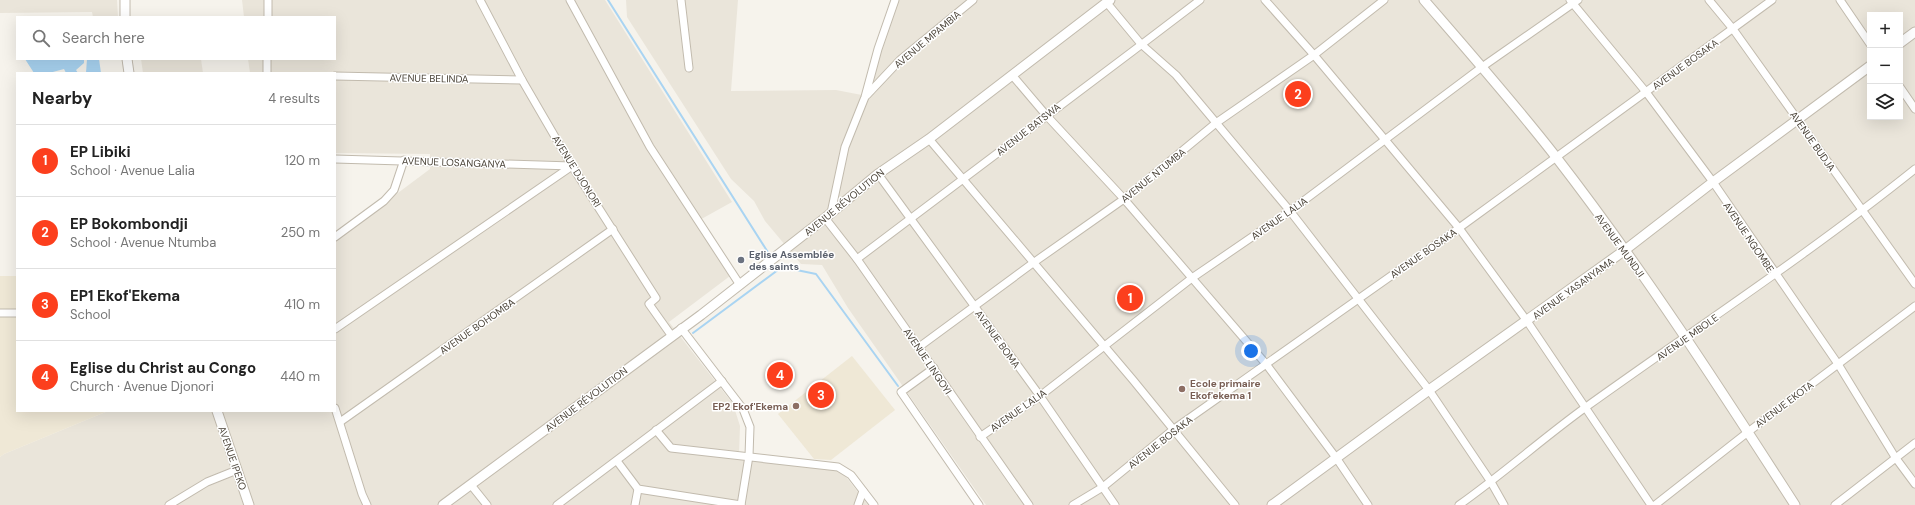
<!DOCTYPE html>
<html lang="en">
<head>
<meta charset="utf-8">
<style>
  :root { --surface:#fff; --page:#f6f6f6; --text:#222; --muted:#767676; --line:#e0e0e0; --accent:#fc3f1d }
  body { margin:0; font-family:"DM Sans",sans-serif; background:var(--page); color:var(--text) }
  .controls { position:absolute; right:12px; top:12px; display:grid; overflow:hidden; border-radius:0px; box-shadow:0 4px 16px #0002 }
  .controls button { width:36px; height:36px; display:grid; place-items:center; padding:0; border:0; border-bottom:1px solid var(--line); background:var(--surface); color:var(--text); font:20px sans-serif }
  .you { position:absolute; left:1251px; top:351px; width:14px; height:14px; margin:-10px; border:3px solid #fff; border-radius:50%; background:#1a73e8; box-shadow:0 0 0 6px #1a73e833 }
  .badge { display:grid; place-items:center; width:26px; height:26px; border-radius:50%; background:var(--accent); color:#fff; font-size:13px; font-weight:700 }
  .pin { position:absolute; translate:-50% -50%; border:2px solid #fff; box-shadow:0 1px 4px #0006 }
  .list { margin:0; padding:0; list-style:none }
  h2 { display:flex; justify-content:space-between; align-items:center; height:52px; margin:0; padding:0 16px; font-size:17px }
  h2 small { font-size:13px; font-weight:400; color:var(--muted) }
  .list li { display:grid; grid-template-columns:26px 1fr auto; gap:12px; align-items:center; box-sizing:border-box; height:72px; padding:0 16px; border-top:1px solid var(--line) }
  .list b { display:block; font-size:15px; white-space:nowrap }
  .list p { margin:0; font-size:13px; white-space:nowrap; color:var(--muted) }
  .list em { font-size:13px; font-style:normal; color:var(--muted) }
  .icon { flex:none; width:22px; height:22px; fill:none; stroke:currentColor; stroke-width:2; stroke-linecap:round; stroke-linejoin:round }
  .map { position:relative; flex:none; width:1915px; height:505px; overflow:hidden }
  .search { position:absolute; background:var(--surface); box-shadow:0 4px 16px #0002; left:16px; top:16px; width:320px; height:44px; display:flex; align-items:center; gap:10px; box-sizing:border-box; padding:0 14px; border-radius:0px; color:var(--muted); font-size:15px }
  .panel { position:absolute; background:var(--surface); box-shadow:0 4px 16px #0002; left:16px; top:72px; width:320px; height:340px; border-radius:0px }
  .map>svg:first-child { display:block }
  .residential { fill:#eae5da; fill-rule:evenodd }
  .education { fill:#efe8d6 }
  .water { fill:#a9d4f2 }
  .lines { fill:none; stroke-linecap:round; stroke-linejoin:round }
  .stream { stroke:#a9d4f2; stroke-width:2 }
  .minor-casing { stroke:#c2bbae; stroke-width:9 }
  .tertiary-casing { stroke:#c2bbae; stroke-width:11 }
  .minor { stroke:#fff; stroke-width:7 }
  .tertiary { stroke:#fff; stroke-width:9 }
  .worship-dot { fill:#6b7280; stroke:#fff; stroke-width:1.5 }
  .education-dot { fill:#8d6e63; stroke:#fff; stroke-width:1.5 }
  .labels { text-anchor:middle; stroke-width:3; stroke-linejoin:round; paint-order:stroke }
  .street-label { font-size:10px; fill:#4b4439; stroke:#fff }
  .worship-label { font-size:10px; font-weight:bold; fill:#5b616d; stroke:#fff; text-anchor:start }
  .education-label { font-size:10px; font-weight:bold; fill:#785e54; stroke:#fff; text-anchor:start }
</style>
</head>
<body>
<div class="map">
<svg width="1915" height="505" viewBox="0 0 1915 505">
  <rect width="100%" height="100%" fill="#f6f3ec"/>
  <g class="residential">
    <path d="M0,0H117L118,17H93L92,12L0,13Z"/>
    <path d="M242,0H605L732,202L696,222L730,276L669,322L733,404L740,426L739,454L831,466L843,473L868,505H0V457L4,454L108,411H335V240L430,169V154L335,153V73H250L248,59H335V17H244Z"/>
    <path d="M626,0H738L731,91L836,90L867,96L894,0H1915V505H986L848,308L822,265L801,264L765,221L754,201L731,179L627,17ZM1870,15H1900V117H1870Z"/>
    <path d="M141,59H201L203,73H143Z"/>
  </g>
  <g class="education">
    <path d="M0,276H17V411H108L4,454L0,457Z"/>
    <path d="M852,356L895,410L831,460L814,459L778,414Z"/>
  </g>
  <g class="water">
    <path d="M25,59H84V63L76,70L78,73H66L64,69L49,73H34Z"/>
    <path d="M87,59H99L101,73H86Z"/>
  </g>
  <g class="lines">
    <g class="stream">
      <path d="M608,0L769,254"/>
      <path d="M782,267L816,274L898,386"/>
      <path d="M693,333L782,267L781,265"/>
    </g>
    <defs>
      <g id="minor">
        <path d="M480,0L522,80L572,166L656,298L649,304L671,335"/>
        <path d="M570,0L650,147L740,285"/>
        <path d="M681,0L689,68"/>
        <path d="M1265,0L1314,55L1459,228L1527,321L1651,505"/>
        <path d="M1570,0L1646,92L1713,182L1838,364L1895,457L1915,484"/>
        <path d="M1709,0L1733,29L1915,284"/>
        <path d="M1840,0L1870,44"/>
        <path d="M1107,3L1141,44L1176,75L1290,211L1429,390L1491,482L1504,505"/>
        <path d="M268,17V0"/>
        <path d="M267,73V59"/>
        <path d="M1012,75L1046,115L1124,199L1266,364L1337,459L1368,505"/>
        <path d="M335,76L522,80"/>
        <path d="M1900,87L1915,109"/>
        <path d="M867,95L900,60L973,0"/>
        <path d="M929,139L1133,380L1235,505"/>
        <path d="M335,159L572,166"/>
        <path d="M878,174L1040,396L1115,505"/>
        <path d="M831,213L845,147L865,97L878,49L895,0"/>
        <path d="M825,218L857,259L1029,505"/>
        <path d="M335,237L384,201L394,190L404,160"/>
        <path d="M857,259C971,173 1086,87 1200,0"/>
        <path d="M0,313H17"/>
        <path d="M681,328L743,409L750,427L749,456L741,505"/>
        <path d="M335,329L572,166"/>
        <path d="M919,347L1033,263L1124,199L1216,123L1314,55L1384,0"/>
        <path d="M934,368L901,392L979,505"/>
        <path d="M335,408L362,494L367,505"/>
        <path d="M340,422L613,229"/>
        <path d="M656,430L671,448L838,467L851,475L874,505"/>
        <path d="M980,437L1040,396L1192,278L1290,211L1482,67L1578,0"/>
        <path d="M617,461L638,489L741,505"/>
        <path d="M471,485L487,505"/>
        <path d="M169,505L207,482L237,470"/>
        <path d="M557,505L722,381"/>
        <path d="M635,505L638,489"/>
        <path d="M858,505L863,491"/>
        <path d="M1073,505L1103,487L1174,429L1459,228L1772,0"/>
        <path d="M1459,505C1503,474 1543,438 1586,407C1696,328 1809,254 1915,169"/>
        <path d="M1655,505L1748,432L1915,306"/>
        <path d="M1835,505L1915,443"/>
      </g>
      <g id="tertiary">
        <path d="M125,0V17"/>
        <path d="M1424,0C1469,52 1514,103 1556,157C1642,268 1719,387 1795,505"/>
        <path d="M1900,43L1915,32"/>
        <path d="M127,59L129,73"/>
        <path d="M217,411L249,505"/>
        <path d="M443,505L701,315L825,218L878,174L929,139L1110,0"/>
        <path d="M1272,505L1429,390L1625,250L1713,182L1870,66"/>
      </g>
    </defs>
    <use href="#minor" class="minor-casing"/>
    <use href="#tertiary" class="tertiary-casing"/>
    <use href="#minor" class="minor"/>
    <use href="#tertiary" class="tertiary"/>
  </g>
  <circle class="worship-dot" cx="741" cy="260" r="4"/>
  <g class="education-dot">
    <circle cx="1182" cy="389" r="4"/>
    <circle cx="796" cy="406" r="4"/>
  </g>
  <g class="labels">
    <g class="street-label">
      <text transform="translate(927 39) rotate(-40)" y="4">AVENUE MPAMBIA</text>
      <text transform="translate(1685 64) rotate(-36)" y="4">AVENUE BOSAKA</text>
      <text transform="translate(429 78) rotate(1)" y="4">AVENUE BELINDA</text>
      <text transform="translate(1028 129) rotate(-38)" y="4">AVENUE BATSWA</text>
      <text transform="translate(1813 141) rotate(55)" y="4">AVENUE BUDJA</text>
      <text transform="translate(454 162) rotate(2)" y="4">AVENUE LOSANGANYA</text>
      <text transform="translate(577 171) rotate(58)" y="4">AVENUE DJONORI</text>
      <text transform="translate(1153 175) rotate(-39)" y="4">AVENUE NTUMBA</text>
      <text transform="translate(844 202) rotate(-39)" y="4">AVENUE RÉVOLUTION</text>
      <text transform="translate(1279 218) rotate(-35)" y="4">AVENUE LALIA</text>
      <text transform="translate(1749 237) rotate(56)" y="4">AVENUE NGOMBE</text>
      <text transform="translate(1620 245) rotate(54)" y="4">AVENUE MUNDJI</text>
      <text transform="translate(1423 253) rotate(-35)" y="4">AVENUE BOSAKA</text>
      <text transform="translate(1573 288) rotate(-36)" y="4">AVENUE YASANYAMA</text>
      <text transform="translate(477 326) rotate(-35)" y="4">AVENUE BOHOMBA</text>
      <text transform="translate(1687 337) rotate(-35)" y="4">AVENUE MBOLE</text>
      <text transform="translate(998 339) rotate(54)" y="4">AVENUE BOMA</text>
      <text transform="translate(928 361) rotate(56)" y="4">AVENUE LINGOYI</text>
      <text transform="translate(586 399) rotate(-37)" y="4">AVENUE RÉVOLUTION</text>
      <text transform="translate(1784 404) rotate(-37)" y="4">AVENUE EKOTA</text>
      <text transform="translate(1018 410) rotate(-35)" y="4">AVENUE LALIA</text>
      <text transform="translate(1160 442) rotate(-38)" y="4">AVENUE BOSAKA</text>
      <text transform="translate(233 458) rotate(71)" y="4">AVENUE IPEKO</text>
    </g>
    <g class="worship-label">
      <text x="749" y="258">Eglise Assemblée<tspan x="749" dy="12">des saints</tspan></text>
    </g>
    <g class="education-label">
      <text x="1190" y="387">Ecole primaire<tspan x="1190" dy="12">Ekof'ekema 1</tspan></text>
      <text x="788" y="410" text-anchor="end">EP2 Ekof'Ekema</text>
    </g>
  </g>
</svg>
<div class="controls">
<button>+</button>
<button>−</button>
<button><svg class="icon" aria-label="layers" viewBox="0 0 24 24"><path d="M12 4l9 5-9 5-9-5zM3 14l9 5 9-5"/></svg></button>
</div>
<div class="you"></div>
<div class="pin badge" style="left:1130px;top:298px">1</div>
<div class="pin badge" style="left:1298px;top:94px">2</div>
<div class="pin badge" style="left:821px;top:395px">3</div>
<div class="pin badge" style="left:780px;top:375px">4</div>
<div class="search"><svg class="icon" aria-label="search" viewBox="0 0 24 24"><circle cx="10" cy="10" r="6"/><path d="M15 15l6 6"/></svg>Search here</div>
<section class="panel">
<h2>Nearby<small>4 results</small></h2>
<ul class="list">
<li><span class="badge">1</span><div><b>EP Libiki</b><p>School · Avenue Lalia</p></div><em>120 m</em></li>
<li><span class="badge">2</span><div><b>EP Bokombondji</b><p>School · Avenue Ntumba</p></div><em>250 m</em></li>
<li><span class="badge">3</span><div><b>EP1 Ekof'Ekema</b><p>School</p></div><em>410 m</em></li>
<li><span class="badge">4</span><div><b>Eglise du Christ au Congo</b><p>Church · Avenue Djonori</p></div><em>440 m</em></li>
</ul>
</section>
</div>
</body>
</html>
